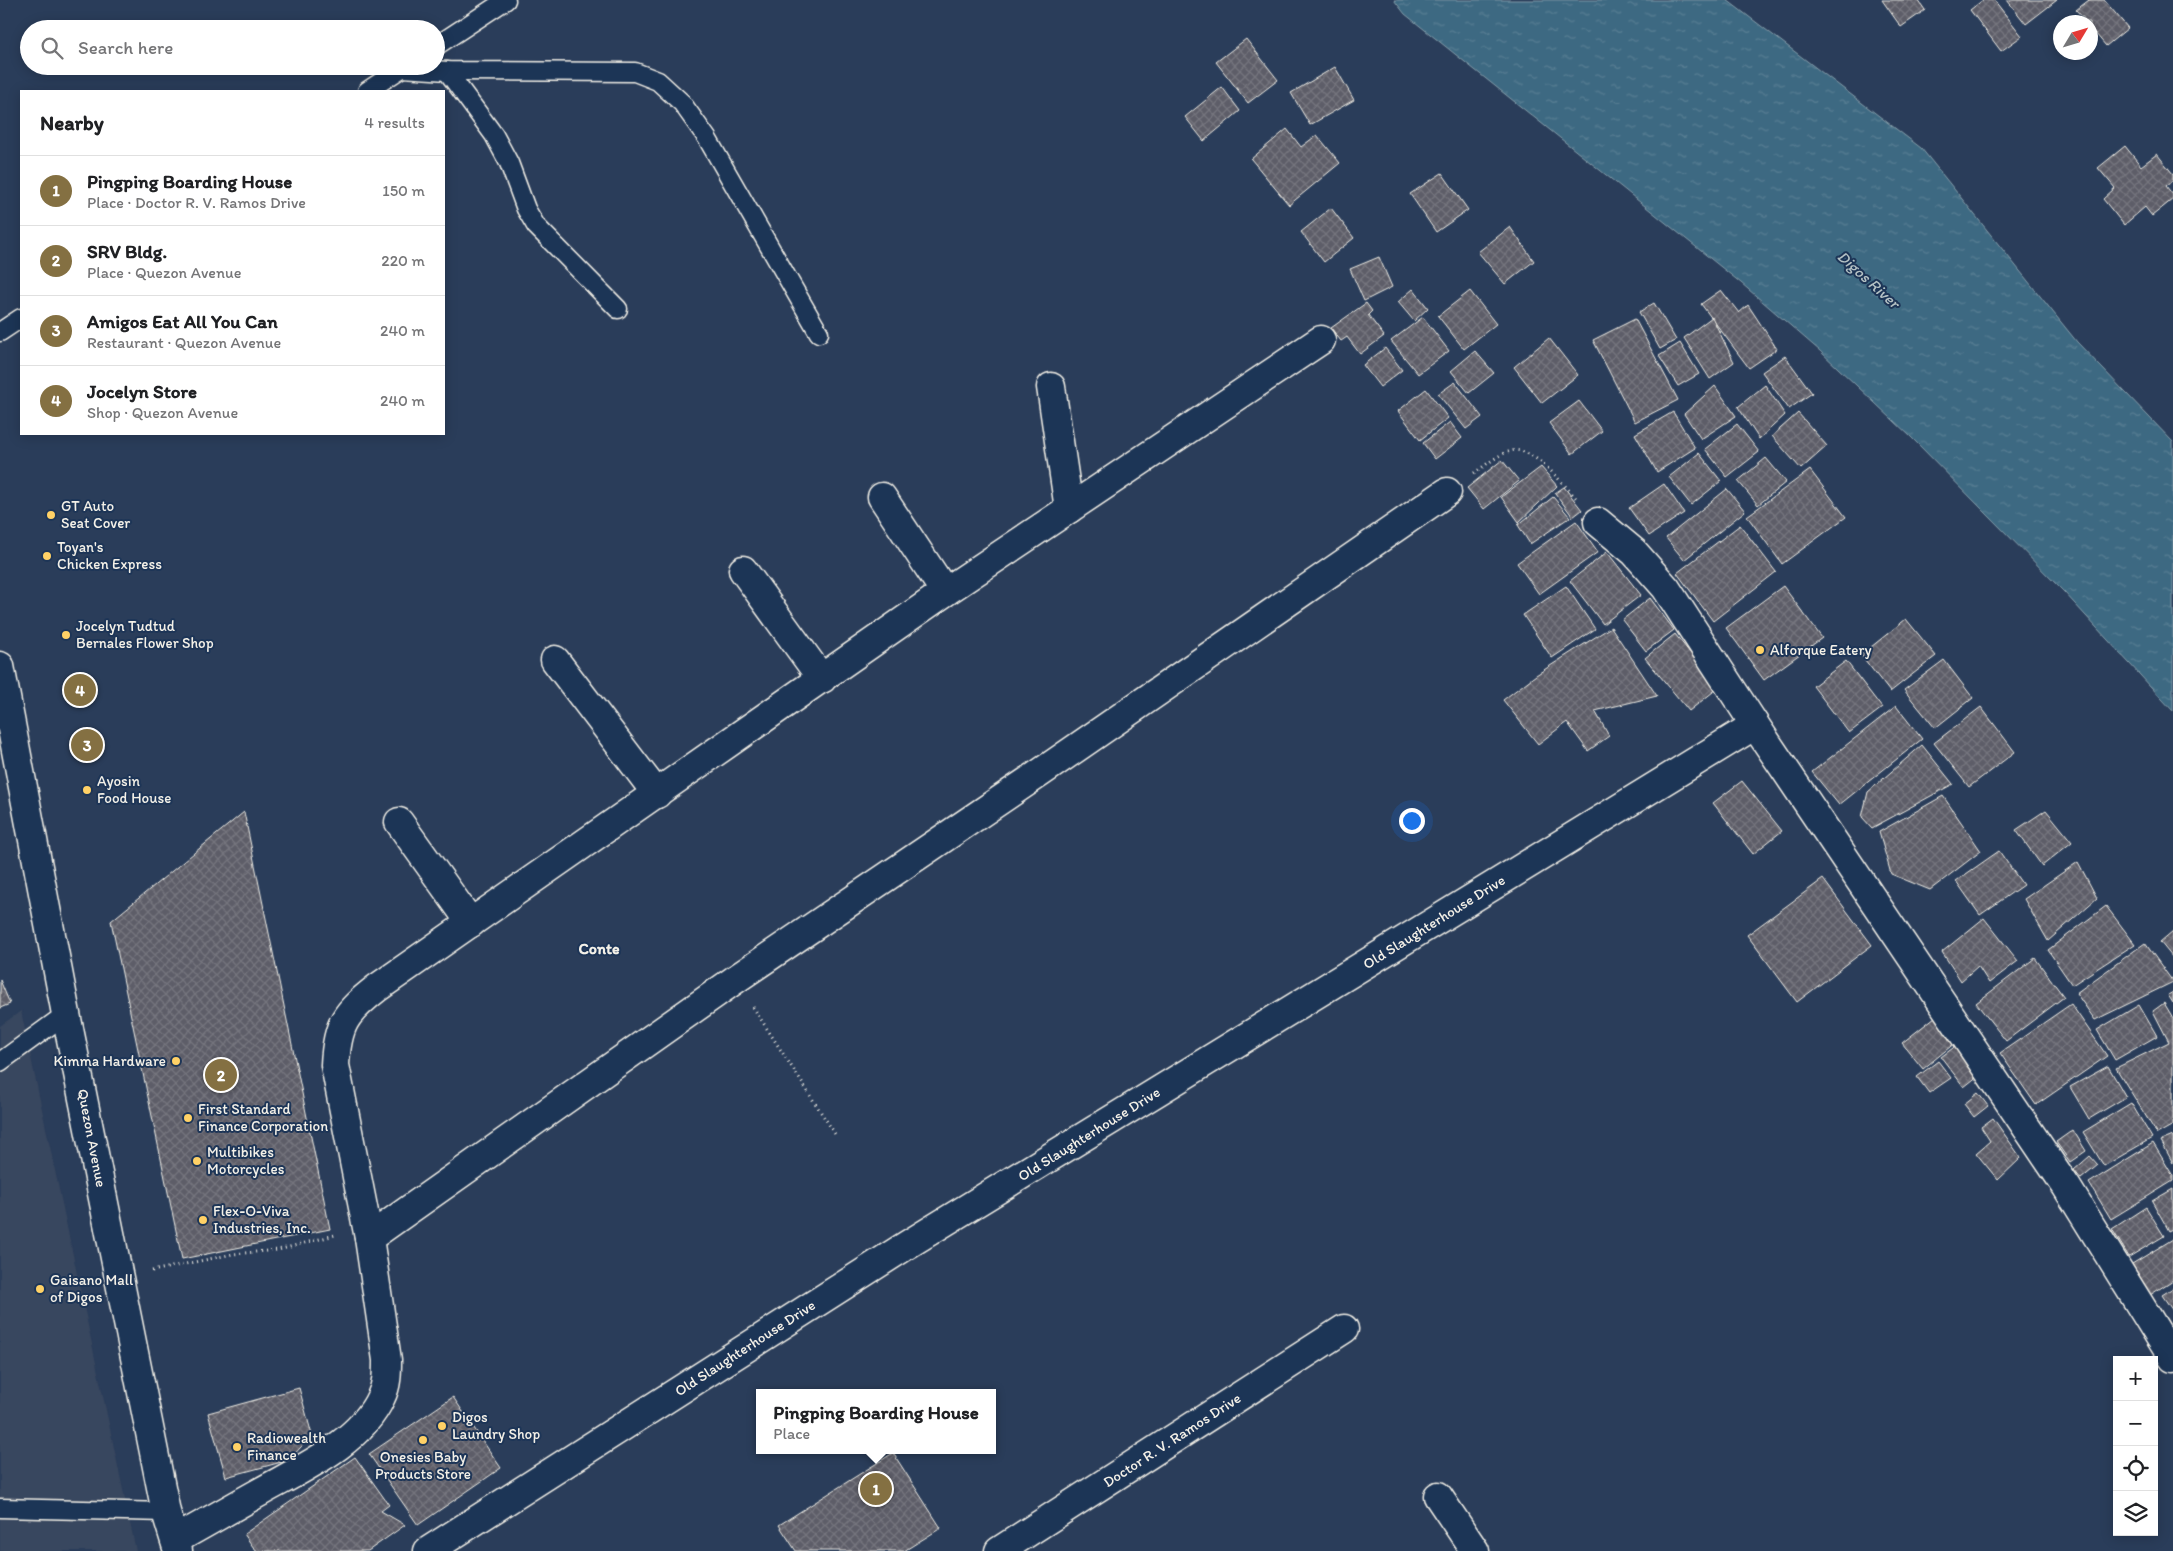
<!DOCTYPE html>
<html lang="en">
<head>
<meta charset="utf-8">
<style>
  :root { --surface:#fff; --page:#f2f2f2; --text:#202124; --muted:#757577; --line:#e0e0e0; --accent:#847042 }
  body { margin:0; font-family:Itim,sans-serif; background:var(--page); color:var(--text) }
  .controls { position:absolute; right:15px; bottom:15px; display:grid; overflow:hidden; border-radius:0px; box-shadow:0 2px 12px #0003 }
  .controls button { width:45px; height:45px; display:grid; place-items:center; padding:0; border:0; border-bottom:1px solid var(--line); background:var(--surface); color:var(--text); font:25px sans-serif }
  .compass { position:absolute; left:2053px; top:15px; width:45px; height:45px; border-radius:50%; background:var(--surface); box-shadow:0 2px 12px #0003; rotate:52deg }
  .you { position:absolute; left:1411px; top:820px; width:18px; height:18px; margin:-12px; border:4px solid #fff; border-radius:50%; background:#1a73e8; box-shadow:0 0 0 8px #1a73e833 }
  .badge { display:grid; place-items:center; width:32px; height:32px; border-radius:50%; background:var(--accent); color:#fff; font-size:16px; font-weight:700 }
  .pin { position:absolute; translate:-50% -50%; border:2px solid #fff; box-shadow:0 1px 5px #0006 }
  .popup { position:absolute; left:756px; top:1389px; width:240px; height:65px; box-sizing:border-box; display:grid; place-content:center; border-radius:0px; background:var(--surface); filter:drop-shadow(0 1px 4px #0005); font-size:16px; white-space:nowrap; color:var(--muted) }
  .popup b { font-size:19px; color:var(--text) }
  .popup::after { content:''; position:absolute; left:50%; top:100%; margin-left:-10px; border:10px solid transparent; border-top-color:var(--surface) }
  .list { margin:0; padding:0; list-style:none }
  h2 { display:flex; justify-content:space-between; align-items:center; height:65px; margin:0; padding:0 20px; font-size:21px }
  h2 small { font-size:16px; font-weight:400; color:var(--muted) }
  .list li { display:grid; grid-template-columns:32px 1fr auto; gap:15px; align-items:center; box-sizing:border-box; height:70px; padding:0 20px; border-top:1px solid var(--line) }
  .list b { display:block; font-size:19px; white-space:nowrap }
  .list p { margin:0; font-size:16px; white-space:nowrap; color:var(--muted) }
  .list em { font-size:16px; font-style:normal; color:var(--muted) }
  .icon { flex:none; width:28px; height:28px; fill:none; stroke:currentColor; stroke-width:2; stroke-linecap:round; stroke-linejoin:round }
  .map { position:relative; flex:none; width:2173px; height:1551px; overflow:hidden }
  .search { position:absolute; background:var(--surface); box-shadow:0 2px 12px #0003; left:20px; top:20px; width:425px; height:55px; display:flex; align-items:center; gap:12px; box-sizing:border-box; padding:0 18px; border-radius:28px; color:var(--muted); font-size:19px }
  .panel { position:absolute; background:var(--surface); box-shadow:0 2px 12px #0003; left:20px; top:90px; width:425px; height:345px; border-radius:0px }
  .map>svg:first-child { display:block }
  .built { fill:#39475e }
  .water { fill:url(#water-ripples); stroke:#869fab }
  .building { fill:url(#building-cross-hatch); stroke:#f4f1e8 }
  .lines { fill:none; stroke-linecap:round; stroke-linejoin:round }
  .service-casing { stroke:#f4f1e8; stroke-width:21 }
  .minor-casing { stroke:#f4f1e8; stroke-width:31 }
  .secondary-casing { stroke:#f4f1e8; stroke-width:31 }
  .path { stroke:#f4f1e8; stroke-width:3; stroke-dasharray:1 4; stroke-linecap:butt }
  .service { stroke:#1d3557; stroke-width:18 }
  .minor { stroke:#1d3557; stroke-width:28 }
  .secondary { stroke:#1d3557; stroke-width:28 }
  .poi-dot { fill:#ffd166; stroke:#1d3557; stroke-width:2 }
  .labels { text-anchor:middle; stroke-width:4; stroke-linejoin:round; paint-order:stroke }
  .poi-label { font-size:15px; fill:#f4f1e8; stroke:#1d3557; text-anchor:start }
  .street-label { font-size:15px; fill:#f4f1e8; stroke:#1d3557 }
  .water-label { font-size:16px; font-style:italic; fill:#b4c1c4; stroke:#1d3557 }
  .neighbourhood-label { font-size:16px; font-weight:bold; fill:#f4f1e8; stroke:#1d3557 }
</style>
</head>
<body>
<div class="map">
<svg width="2173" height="1551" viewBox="0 0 2173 1551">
  <defs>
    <pattern id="water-ripples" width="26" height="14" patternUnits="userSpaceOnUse" patternTransform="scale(1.25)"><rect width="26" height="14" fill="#3d6982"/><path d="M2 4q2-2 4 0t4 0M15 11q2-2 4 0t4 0" fill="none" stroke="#5a7f94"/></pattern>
    <pattern id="building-cross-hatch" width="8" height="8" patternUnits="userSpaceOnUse" patternTransform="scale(1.25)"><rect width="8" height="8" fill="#5d5d68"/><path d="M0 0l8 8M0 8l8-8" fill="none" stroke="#75757e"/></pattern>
  </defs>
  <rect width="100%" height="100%" fill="#2a3d5a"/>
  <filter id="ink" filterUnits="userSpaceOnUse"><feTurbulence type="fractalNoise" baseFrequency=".02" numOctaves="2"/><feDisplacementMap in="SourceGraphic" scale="10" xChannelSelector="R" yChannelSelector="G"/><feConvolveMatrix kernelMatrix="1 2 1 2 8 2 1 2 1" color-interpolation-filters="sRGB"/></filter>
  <g filter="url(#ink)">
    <path class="built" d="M21,1011L136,1551H0V1026Z"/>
    <path class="water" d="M1394,0H1727L1921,148L2077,342L2173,442V711L2064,592L1911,437L1820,351L1741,283L1405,14Z"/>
    <g class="building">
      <path d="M1882,0H1918L1925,10L1901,27Z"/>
      <path d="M1983,0H1994L2022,36L2001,51L1970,10Z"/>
      <path d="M2007,0H2057L2026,24Z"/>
      <path d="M2089,0H2104L2128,28L2106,46L2090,27V22H2087L2076,10Z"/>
      <path d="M1246,39L1278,80L1248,103L1216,62Z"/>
      <path d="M1335,67L1354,100L1310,125L1291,93Z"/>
      <path d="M1222,87L1240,111L1204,141L1185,117Z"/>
      <path d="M1287,129L1301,147L1317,135L1340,163L1289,205L1251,159Z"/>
      <path d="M2125,146L2141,166L2157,154L2173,174V180L2166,186L2173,195V199L2152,216L2145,207L2124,225L2103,199L2115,188L2098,168Z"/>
      <path d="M1442,173L1468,210L1436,232L1410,194Z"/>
      <path d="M1331,208L1354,238L1324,262L1301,232Z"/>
      <path d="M1510,227L1534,261L1505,284L1478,252Z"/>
      <path d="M1379,257L1392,287L1364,301L1350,269Z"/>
      <path d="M1413,289L1428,308L1414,321L1398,302Z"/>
      <path d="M1721,290L1739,313L1748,305L1777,349L1749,368L1701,304Z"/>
      <path d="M1470,291L1496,324L1464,349L1438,316Z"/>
      <path d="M1366,303L1372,311L1368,315L1384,336L1360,354L1347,337L1341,341L1331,328Z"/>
      <path d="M1654,303L1676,340L1660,349L1639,312Z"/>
      <path d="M1423,317L1449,351L1418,374L1391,341Z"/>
      <path d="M1712,317L1734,362L1710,379L1684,338Z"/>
      <path d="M1635,319L1678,400L1635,422L1593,340Z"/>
      <path d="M1549,338L1578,375L1542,403L1514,367Z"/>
      <path d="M1680,343L1699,374L1678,386L1659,356Z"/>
      <path d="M1385,348L1402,370L1380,387L1363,365Z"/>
      <path d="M1475,351L1494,373L1469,393L1451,371Z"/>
      <path d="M1785,356L1812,393L1789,409L1762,372Z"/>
      <path d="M1455,382L1482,417L1466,429L1438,394Z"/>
      <path d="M1765,385L1785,415L1759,439L1738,407Z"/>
      <path d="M1715,386L1736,416L1701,439L1684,414Z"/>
      <path d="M1426,389L1448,418L1420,440L1398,411Z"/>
      <path d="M1579,401L1602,431L1572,454L1549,423Z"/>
      <path d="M1673,412L1695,448L1657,472L1635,434Z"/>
      <path d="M1798,413L1827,446L1801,469L1772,436Z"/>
      <path d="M1450,422L1462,438L1435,459L1423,443Z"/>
      <path d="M1737,424L1759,452L1727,477L1705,449Z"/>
      <path d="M1699,453L1721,481L1691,505L1669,477Z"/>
      <path d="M1766,458L1786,482L1758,505L1738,481Z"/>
      <path d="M1502,460L1519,481L1484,509L1467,488Z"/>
      <path d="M1541,467L1557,486L1519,522L1501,497Z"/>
      <path d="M1810,470L1846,517L1782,564L1747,516Z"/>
      <path d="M1664,484L1684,513L1649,536L1629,508Z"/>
      <path d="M1564,487L1582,510L1573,517L1555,493Z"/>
      <path d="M1727,489L1745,511L1684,560L1666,538Z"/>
      <path d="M1553,497L1570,517L1530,544L1518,525Z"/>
      <path d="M1576,521L1598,552L1539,594L1517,563Z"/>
      <path d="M1740,525L1776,572L1713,621L1677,573Z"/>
      <path d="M1607,552L1641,595L1603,624L1570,581Z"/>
      <path d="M1566,586L1595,629L1552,658L1523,615Z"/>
      <path d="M1783,586L1822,638L1764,680L1726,628Z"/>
      <path d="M1650,598L1674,630L1646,651L1622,620Z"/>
      <path d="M1906,619L1936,656L1890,692L1861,655Z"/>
      <path d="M1611,627L1657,696L1595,711L1609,736L1588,751L1567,722L1538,744L1503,700L1536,675Z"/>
      <path d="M1675,634L1718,688L1689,711L1645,658Z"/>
      <path d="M1944,660L1973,698L1935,728L1904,690Z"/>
      <path d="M1846,661L1882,708L1849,733L1813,686Z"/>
      <path d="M1896,706L1922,739L1839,805L1812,772Z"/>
      <path d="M1981,707L2015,752L1969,787L1934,743Z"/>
      <path d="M1922,745L1953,784L1872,828L1862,817L1868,792Z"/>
      <path d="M1742,781L1782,831L1753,854L1713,803Z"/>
      <path d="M1943,796L1981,851L1930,890L1891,874L1879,832Z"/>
      <path d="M2046,810L2072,842L2042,866L2016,830Z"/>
      <path d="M244,812L330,1229L182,1259L111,921Z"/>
      <path d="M1999,851L2023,885L1980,915L1956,881Z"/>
      <path d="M2078,862L2097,898L2048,941L2024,899Z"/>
      <path d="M1823,879L1872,945L1797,1002L1747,935Z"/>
      <path d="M2106,906L2135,944L2072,985L2048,950Z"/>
      <path d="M1984,918L2018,961L1989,983L1978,966L1961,981L1942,952Z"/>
      <path d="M2173,931V958L2160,942Z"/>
      <path d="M2145,943L2173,982L2095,1020L2076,993Z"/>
      <path d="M2035,958L2064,997L2006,1041L1976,1003Z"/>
      <path d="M0,980L10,1004L0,1008Z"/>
      <path d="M2173,992V1003L2168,995Z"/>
      <path d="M2164,1003L2173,1018V1125L2157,1134L2116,1068L2169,1042L2153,1011Z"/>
      <path d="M2071,1004L2107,1056L2036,1105L2000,1053Z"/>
      <path d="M2139,1005L2157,1036L2115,1060L2097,1030Z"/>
      <path d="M1940,1013L1961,1038L1923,1069L1902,1043Z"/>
      <path d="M1961,1042L1983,1072L1964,1087L1941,1057Z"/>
      <path d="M1938,1061L1951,1078L1929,1093L1917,1077Z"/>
      <path d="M2108,1066L2126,1097L2089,1119L2070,1087Z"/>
      <path d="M1978,1093L1988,1106L1974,1117L1964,1104Z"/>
      <path d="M2131,1103L2152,1138L2104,1166L2083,1132Z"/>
      <path d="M1993,1118L2021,1158L1998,1180L1976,1153L1990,1141L1981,1127Z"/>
      <path d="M2073,1130L2086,1151L2070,1162L2056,1142Z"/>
      <path d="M2173,1136V1163L2161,1141Z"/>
      <path d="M2153,1143L2173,1176V1181L2111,1219L2089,1183Z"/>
      <path d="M2090,1156L2098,1165L2081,1179L2074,1170Z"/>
      <path d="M2173,1189V1229L2169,1231L2152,1201Z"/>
      <path d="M2146,1207L2164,1236L2129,1257L2112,1229Z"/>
      <path d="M2173,1239V1280L2150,1295L2132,1264Z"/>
      <path d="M2173,1288V1311L2162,1295Z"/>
      <path d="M299,1388L312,1435L289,1460L226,1477L208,1413Z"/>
      <path d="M453,1397L501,1468L418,1525L369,1454Z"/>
      <path d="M893,1453L941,1528L904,1551H796L779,1525Z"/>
      <path d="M355,1457L389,1505L381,1511L405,1525L368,1551H256L244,1534Z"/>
    </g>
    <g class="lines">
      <defs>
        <g id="service">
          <path d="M436,46L506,0"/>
          <path d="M403,68L447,71L635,72L658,81L682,103L707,138L819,333"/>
          <path d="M447,71L494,135L509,163L526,209L536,226L618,309"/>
          <path d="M367,91L405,66"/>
          <path d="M0,332L21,318"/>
          <path d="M0,1062L66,1014"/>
          <path d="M0,1508L166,1512"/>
        </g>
        <g id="minor">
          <path d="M1051,387L1069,509"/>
          <path d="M882,497L945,592"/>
          <path d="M1598,522L1634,552L1666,588L1755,725L2066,1186L2173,1358"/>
          <path d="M743,570L822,679"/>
          <path d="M555,660L657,794"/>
          <path d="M399,822L471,923"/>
          <path d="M369,1238L736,979L1040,773L1447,492"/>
          <path d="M1438,1496L1475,1551"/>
          <path d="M175,1540C204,1524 233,1507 262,1491C303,1468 361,1442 381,1397C387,1385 387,1373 387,1360L369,1238L335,1065C337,1024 345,1013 377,988L945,592L1321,340"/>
          <path d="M428,1551L907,1245L1755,725"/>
          <path d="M999,1551L1344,1329"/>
        </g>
        <path id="secondary" d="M0,666L66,1014L166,1512L178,1551"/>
      </defs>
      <use href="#service" class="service-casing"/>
      <use href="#minor" class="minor-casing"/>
      <use href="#secondary" class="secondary-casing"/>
      <g class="path">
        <path d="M1474,473C1485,466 1498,454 1511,451C1532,445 1563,484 1576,498"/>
        <path d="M753,1007L837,1137"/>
        <path d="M152,1271L233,1254L278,1250L335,1235"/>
      </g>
      <use href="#service" class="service"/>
      <use href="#minor" class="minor"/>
      <use href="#secondary" class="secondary"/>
    </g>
  </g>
  <g class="poi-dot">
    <circle cx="51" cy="515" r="5"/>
    <circle cx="47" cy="556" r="5"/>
    <circle cx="66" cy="635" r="5"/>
    <circle cx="1760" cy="650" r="5"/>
    <circle cx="87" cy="790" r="5"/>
    <circle cx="176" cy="1061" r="5"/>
    <circle cx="188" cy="1118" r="5"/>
    <circle cx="197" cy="1161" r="5"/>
    <circle cx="203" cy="1220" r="5"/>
    <circle cx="40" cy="1289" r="5"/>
    <circle cx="442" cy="1426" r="5"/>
    <circle cx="423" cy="1440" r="5"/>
    <circle cx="237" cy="1447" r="5"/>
  </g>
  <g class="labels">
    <g class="poi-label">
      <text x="61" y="511">GT Auto<tspan x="61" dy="17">Seat Cover</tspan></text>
      <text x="57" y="552">Toyan's<tspan x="57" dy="17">Chicken Express</tspan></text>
      <text x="76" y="631">Jocelyn Tudtud<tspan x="76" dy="17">Bernales Flower Shop</tspan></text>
      <text x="1770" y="655">Alforque Eatery</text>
      <text x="97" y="786">Ayosin<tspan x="97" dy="17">Food House</tspan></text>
      <text x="166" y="1066" text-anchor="end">Kimma Hardware</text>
      <text x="198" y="1114">First Standard<tspan x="198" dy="17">Finance Corporation</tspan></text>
      <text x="207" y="1157">Multibikes<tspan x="207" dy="17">Motorcycles</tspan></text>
      <text x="213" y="1216">Flex-O-Viva<tspan x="213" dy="17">Industries, Inc.</tspan></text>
      <text x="50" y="1285">Gaisano Mall<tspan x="50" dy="17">of Digos</tspan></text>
      <text x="452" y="1422">Digos<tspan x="452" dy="17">Laundry Shop</tspan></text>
      <text x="247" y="1443">Radiowealth<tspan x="247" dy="17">Finance</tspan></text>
      <text x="423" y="1462" text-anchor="middle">Onesies Baby<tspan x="423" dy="17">Products Store</tspan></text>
    </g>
    <g class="street-label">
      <text transform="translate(1434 922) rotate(-32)" y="5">Old Slaughterhouse Drive</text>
      <text transform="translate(1089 1134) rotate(-32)" y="5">Old Slaughterhouse Drive</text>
      <text transform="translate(92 1138) rotate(79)" y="5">Quezon Avenue</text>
      <text transform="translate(745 1348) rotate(-33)" y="5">Old Slaughterhouse Drive</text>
      <text transform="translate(1172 1440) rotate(-33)" y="5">Doctor R. V. Ramos Drive</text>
    </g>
    <g class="water-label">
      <text transform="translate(1869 279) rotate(42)" y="6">Digos River</text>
    </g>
    <g class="neighbourhood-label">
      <text x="599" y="954">Conte</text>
    </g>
  </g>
</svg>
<div class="controls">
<button>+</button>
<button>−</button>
<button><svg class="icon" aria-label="locate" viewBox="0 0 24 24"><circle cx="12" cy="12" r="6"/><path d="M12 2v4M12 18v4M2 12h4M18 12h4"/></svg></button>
<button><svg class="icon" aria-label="layers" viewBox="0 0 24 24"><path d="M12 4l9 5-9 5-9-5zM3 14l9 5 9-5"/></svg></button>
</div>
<svg class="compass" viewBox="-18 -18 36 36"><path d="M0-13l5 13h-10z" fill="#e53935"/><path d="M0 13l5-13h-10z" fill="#757577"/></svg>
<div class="you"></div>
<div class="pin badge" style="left:876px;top:1489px">1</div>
<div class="popup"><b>Pingping Boarding House</b>Place</div>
<div class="pin badge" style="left:221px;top:1075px">2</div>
<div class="pin badge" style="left:87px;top:745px">3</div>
<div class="pin badge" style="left:80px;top:690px">4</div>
<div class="search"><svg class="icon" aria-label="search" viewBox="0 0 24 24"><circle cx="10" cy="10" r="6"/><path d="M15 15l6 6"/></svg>Search here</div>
<section class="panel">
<h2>Nearby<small>4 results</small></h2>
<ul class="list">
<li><span class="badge">1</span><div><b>Pingping Boarding House</b><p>Place · Doctor R. V. Ramos Drive</p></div><em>150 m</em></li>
<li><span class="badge">2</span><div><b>SRV Bldg.</b><p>Place · Quezon Avenue</p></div><em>220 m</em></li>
<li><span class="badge">3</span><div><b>Amigos Eat All You Can</b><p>Restaurant · Quezon Avenue</p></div><em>240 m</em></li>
<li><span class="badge">4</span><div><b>Jocelyn Store</b><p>Shop · Quezon Avenue</p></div><em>240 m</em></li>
</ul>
</section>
</div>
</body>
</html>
